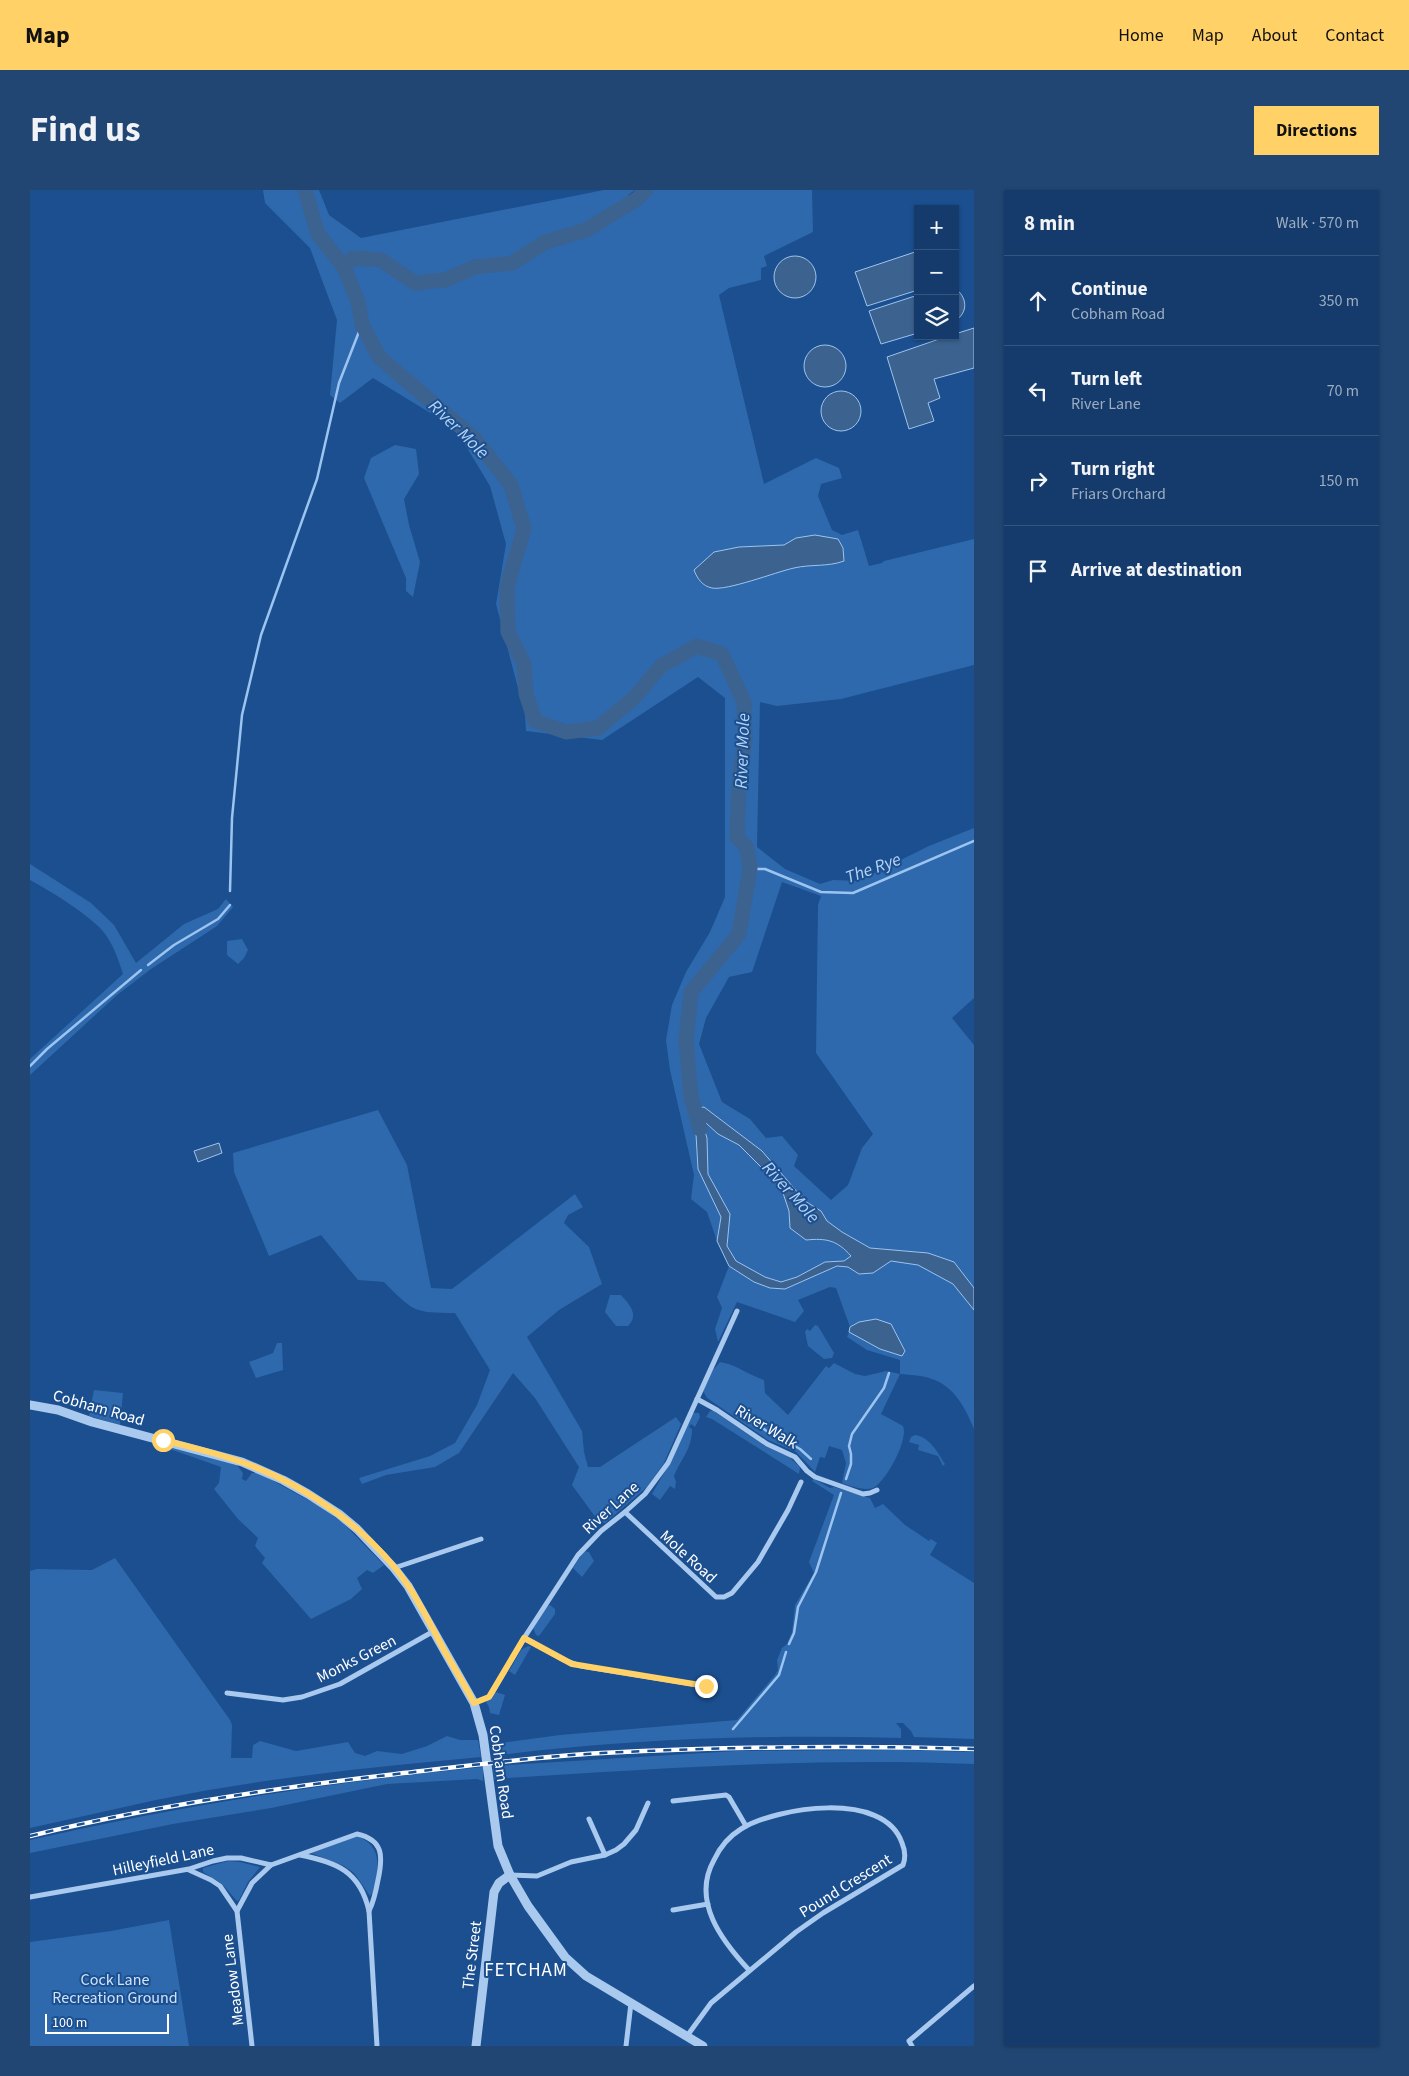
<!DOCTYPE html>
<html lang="en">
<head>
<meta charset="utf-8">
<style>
  :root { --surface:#143b6b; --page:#214673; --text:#f1f3f6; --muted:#9dadc1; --line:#33557e; --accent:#ffd166 }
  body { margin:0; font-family:"Source Sans 3",sans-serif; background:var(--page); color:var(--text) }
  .controls { position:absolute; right:15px; top:15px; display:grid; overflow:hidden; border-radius:0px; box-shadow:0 1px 4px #0004 }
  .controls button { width:45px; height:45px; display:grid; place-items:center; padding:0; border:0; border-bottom:1px solid var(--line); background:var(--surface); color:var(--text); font:25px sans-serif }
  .scale { position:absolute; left:15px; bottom:12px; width:124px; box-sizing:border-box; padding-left:5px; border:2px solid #fff; border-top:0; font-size:14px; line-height:18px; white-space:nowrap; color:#fff; -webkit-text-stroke:4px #1b4f8f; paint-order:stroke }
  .stop { position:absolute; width:15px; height:15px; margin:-11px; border:4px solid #ffd166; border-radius:50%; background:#fff }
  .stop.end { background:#ffd166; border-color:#fff; box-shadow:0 1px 5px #0008 }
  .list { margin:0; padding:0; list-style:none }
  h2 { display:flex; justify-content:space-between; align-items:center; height:65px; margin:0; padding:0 20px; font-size:21px }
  h2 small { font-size:16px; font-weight:400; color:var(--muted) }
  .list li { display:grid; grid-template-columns:32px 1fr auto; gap:15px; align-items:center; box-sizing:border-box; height:90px; padding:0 20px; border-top:1px solid var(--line) }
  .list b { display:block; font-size:19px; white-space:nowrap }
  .list p { margin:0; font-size:16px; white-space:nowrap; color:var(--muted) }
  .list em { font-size:16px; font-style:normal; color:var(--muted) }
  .icon { flex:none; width:28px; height:28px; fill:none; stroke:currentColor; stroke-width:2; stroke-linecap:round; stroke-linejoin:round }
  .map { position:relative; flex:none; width:944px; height:1856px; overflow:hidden; border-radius:0px }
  header { display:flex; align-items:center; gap:30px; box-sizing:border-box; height:70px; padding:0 25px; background:var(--accent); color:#111 }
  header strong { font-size:24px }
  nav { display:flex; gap:28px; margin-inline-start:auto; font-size:18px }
  .intro { display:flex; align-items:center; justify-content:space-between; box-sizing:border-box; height:120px; padding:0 30px }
  h1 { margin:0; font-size:35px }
  .button { padding:12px 22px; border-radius:0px; background:var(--accent); color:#111; font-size:18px; font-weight:700 }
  main { display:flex; gap:30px; padding:0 30px }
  aside { flex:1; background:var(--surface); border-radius:0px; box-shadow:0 1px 4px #0004 }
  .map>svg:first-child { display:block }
  .green { fill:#2e69ad; fill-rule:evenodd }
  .water { fill:#3c6290; stroke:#9cc4f0; fill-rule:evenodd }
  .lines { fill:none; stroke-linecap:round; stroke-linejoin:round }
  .stream { stroke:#9cc4f0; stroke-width:2.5 }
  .river { stroke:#3c6290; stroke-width:15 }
  .minor { stroke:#a9c9ee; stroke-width:5 }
  .tertiary { stroke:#a9c9ee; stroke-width:9 }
  .rail-casing { stroke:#fff; stroke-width:4.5 }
  .rail { stroke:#1b4f8f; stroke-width:2.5; stroke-dasharray:8; stroke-linecap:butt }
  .route { stroke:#ffd166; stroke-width:6 }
  .labels { text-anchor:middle; stroke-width:4; stroke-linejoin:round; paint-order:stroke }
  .street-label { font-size:16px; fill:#fff; stroke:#1b4f8f }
  .park-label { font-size:16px; fill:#cfe3fa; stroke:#1b4f8f }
  .water-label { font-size:18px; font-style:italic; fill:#b5d3f5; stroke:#1b4f8f }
  .quarter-label { font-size:19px; letter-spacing:1px; fill:#fff; stroke:#1b4f8f }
</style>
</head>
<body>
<header>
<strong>Map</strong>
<nav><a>Home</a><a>Map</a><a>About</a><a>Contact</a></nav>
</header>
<div class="intro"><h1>Find us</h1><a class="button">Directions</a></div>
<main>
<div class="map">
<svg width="944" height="1856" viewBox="0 0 944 1856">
  <rect width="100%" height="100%" fill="#1b4f8f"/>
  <g class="green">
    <path d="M233,0H289L299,25L331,48L574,0H605L598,5V20L623,0H782L783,42L734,66L737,76L731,78V90L699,98L689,105L734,294L786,268L809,278L812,288L791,294L788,306L802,340L812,345L828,340L839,376L852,373L854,371L944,349V475L811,509L747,516L730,512L727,657L755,679L790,694L803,690L828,691L899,656L944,638V808L922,828L944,855V1098L924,1072L898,1063L840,1058L812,1042L797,1031L791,1021L775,1011L732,961L674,917L659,920L666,944L668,978L691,1027L687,1051L677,1022L661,1009L664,985L640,880L636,850L642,815L656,782L680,742L695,707V508L668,487L572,550L496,541L495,525L466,414L476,354L460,296L425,238L343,188L310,213L300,205L307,130L280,58L235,13ZM752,692L791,706L788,715L786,863L843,944L832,958L818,995L801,1010L764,976L768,965L752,946L736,948L720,929L692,912L669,854L676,828L699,787L722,782Z"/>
    <path d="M365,255L386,259L389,284L374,309L379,335L390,372L383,407L376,401V388L334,288L341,268Z"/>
    <path d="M0,674L61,713L84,735L106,773L154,734L188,719L196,709L203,717L187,736L121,779L87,805L0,885V869L93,784C88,768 82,751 71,739C53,721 22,702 0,690Z"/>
    <path d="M212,749L218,760L214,768L208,774L197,765V751Z"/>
    <path d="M348,920L377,975L401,1098L422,1099L545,1004L553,1017L538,1025L534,1033L559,1057L572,1094L529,1120L497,1147L552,1241L554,1262L558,1277H570L646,1227L651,1234L634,1273L617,1297L575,1333L569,1332L542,1295L549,1277L505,1208L483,1183L429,1263L405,1277L356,1285L332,1294L329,1288L400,1266L425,1253L447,1215L460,1180L425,1123C383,1123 383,1121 354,1092L328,1090L291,1045L239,1066L204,982L203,963Z"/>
    <path d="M676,933L688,944L709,955L751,997L759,1021L760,1038L776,1050C797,1048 806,1050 821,1066L814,1071L795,1072L767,1087L751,1092L735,1087L706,1071L697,1056L700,1024L678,984L673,935Z"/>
    <path d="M861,1071L888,1075L923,1094L944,1120V1239C936,1219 924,1196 902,1189C892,1185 880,1185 870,1184L851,1224L873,1236C879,1249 856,1292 843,1298C834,1301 820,1296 812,1293L816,1273L812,1260L799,1256L795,1268L790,1267L785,1282L766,1262L738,1250L677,1208L673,1201L683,1180L690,1172C706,1174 718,1185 734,1190L735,1203L758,1225L796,1176L799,1178L804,1173L825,1184L835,1186L856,1181L870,1184V1170L837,1160L817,1147L819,1142H823L850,1159L872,1166L829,1132L820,1137L806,1098L800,1097L768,1110L774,1121L765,1132L707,1112L688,1152L685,1139L692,1118L687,1107L699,1076L724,1092L754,1099L807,1076L818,1077L829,1084L843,1083Z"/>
    <path d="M580,1105H591C600,1115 609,1125 598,1136H586L575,1122Z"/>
    <path d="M785,1135L788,1136L804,1163L802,1168L794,1169L778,1156L775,1142L777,1139L780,1141Z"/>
    <path d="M247,1153H252L253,1180L226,1188L219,1172L243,1163Z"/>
    <path d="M64,1200L93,1203L90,1235L59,1226Z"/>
    <path d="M680,1221H684L735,1256L759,1267L770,1277L769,1284L682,1229L676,1227Z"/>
    <path d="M662,1223H669L670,1227L665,1237L661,1234L659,1237L662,1239C662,1259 651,1269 644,1286L646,1292L645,1299L640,1296L630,1310L622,1304L643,1267Z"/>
    <path d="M885,1245C900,1247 908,1263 915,1274L913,1276L908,1266L888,1260L889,1255L879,1252L881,1247Z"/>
    <path d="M137,1258H147L206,1274L213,1283L212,1289L216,1291L222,1283H229L289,1316L313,1333L354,1375L343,1383L337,1380L327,1388L332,1399L321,1409L281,1429L232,1373L235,1368L225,1356L228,1348L208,1329L184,1299L189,1293L191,1277Z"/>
    <path d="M784,1289L800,1298L804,1297L840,1308L845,1318L853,1314L875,1335L899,1351L901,1349L907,1353L900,1365L944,1393V1549L884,1547L881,1541L873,1533H866L871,1539V1548C735,1544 597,1549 462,1566L463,1554L530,1545L707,1530L745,1485L748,1480L747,1470L752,1458L757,1454L762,1442L765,1415L784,1383L779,1372L804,1305L782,1291Z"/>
    <path d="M554,1361L559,1362L564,1371L552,1387L543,1378Z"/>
    <path d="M85,1368L200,1530L202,1535L201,1568H222L223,1555L230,1551L266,1561L318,1552L325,1563L335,1566L347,1561L372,1564L397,1556L417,1546L430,1550H448L451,1567C342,1577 233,1588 126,1610C84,1619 42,1629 0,1638V1381L7,1379L62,1380Z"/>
    <path d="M520,1415L525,1419V1424L509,1446L506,1445L503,1438L517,1416Z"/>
    <path d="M498,1456L501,1457L485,1485L479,1481L491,1460Z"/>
    <path d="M466,1502L475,1505L469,1525L460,1523L459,1517L456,1512Z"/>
    <path d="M873,1560L944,1562V1574C786,1567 622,1579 464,1589L463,1576L706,1561Z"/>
    <path d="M453,1577V1591L447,1589L357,1594L241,1618L143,1634L0,1663V1650C149,1616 300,1592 453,1577Z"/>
    <path d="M327,1646C348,1654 350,1671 346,1691C345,1697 344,1701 340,1706L324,1683L314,1676L281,1663Z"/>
    <path d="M198,1671L210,1672L230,1677L218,1692L209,1710L207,1711L192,1694L173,1682V1678Z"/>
    <path d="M139,1730L159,1856H0V1752L81,1741Z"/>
  </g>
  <g class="water">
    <path d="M888,61V100L837,116L825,82Z"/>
    <circle cx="765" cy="87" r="21"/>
    <path d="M925,98C937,107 939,122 925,131Z"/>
    <path d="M888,105V143L851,154L839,121Z"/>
    <path d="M944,138V178L904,189L910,208L898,213L904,231L879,239L857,167L918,146H925V144Z"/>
    <circle cx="795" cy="176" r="21"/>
    <circle cx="811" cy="221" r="20"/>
    <path d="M785,345L808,349L813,358L814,371C798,377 781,374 764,378C746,382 697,401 682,398C672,396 667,388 664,380L684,362L709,357L754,355L766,348Z"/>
    <path d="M674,917L732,961L775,1011L791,1021L797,1031L812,1042L840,1058L898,1063L924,1072L944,1098V1120L923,1094L888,1075L861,1071L843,1083L829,1084L818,1077L807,1076L755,1099L740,1098L724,1092L699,1076L687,1051L691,1027L668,979L666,944L659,920ZM676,933L688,944L709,955L751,997L759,1021L760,1038L776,1050C796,1048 807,1050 821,1066L814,1071L795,1072L767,1087L751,1092L735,1087L706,1071L697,1056L700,1024L678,984L677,948L673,935Z"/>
    <path d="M189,953L192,963L168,972L164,961Z"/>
    <path d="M846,1129L861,1134L875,1161L872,1166L850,1159L819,1142L820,1137L829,1132Z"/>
  </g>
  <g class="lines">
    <g class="stream">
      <path d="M720,679H735L791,702L823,703L944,651"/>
      <path d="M200,701L202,628L212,525L231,445L287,289L309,193L332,134"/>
      <path d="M118,775L144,755L188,729L200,715"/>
      <path d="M0,876L17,859L111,780"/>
      <path d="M709,1224L730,1236L743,1246"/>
      <path d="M756,1251L770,1259L781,1269"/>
      <path d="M816,1289L821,1274V1264L819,1256L822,1244L854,1198L859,1183"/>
      <path d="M759,1454L764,1443L768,1417L786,1382L811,1303"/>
      <path d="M703,1539L749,1485L756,1462"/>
    </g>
    <g class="river">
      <path d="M275,0L288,44L314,77L328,112L332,134L349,167L445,249L481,295L494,339L477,397L478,442L494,474L496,504L505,531L536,542L568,538L604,508L631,476L667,456L692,464L714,512L715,549L709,594L707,647L717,658L720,679L709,744L661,802L656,850L661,907L670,939"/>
      <path d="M314,77L323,68L351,70L385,93L415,90L445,77L482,73L516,52L556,40L607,9L616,0"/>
    </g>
    <g class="minor">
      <path d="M667,1209L687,1220L737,1254L765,1267L777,1281L785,1287L833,1304L840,1303L847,1300"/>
      <path d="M595,1322L686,1407H694L702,1403L728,1372L758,1320L771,1292"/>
      <path d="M364,1378L451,1349"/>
      <path d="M494,1448L534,1470L551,1476L675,1496"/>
      <path d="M197,1503L253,1510L272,1507L310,1494L404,1441"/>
      <path d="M444,1513L459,1507L462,1503L494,1448L548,1365L571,1341L595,1322L615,1304L638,1273L707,1121"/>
      <path d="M643,1611L696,1605L699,1607L716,1636"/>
      <path d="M559,1629L575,1665"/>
      <path d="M270,1665C306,1672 330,1681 339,1721L347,1856"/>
      <path d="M159,1680L181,1690L190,1696L207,1721L222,1856"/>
      <path d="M480,1685L507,1686L541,1672L575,1665L586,1660L594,1654L606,1640L618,1613"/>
      <path d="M0,1707L159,1679L183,1671L197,1668H211L241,1675L327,1644C354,1650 353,1667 348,1690C346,1701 344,1711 339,1721"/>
      <path d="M643,1720L678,1714"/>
      <path d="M207,1721L222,1693L241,1675"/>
      <path d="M657,1846L681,1813L766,1742L793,1723L873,1675C876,1667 875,1660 872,1653C854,1600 747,1617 711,1639C698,1647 690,1657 684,1670C661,1711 692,1751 719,1780"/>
      <path d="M596,1856L601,1813"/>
      <path d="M882,1856L879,1851L944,1796"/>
    </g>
    <g class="tertiary">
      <path d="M0,1215L28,1220L62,1232L212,1272L253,1290L278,1304L309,1324L327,1339L364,1378L378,1396L444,1513L453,1545L468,1656L480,1685L498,1716L535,1767L556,1786L673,1856"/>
      <path d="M446,1856L464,1702L469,1693L480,1685"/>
    </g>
    <defs>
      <path id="rail" d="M0,1646C118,1617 237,1599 358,1585C429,1577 500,1567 572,1563C695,1557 820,1555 944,1559"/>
    </defs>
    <use href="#rail" class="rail-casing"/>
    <use href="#rail" class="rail"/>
  </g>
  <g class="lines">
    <path class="route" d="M133,1250C160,1257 187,1263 214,1273C276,1295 342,1341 379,1397C392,1417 403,1439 414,1460C424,1478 435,1495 444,1513L459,1507L494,1448L542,1474L676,1496"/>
  </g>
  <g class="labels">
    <g class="street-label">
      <text transform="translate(69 1217) rotate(16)" y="6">Cobham Road</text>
      <text transform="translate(737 1236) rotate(31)" y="6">River Walk</text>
      <text transform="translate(580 1317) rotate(-42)" y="6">River Lane</text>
      <text transform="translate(659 1366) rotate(42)" y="6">Mole Road</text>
      <text transform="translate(326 1468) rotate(-27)" y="6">Monks Green</text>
      <text transform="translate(472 1582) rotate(82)" y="6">Cobham Road</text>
      <text transform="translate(133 1669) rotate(-12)" y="6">Hilleyfield Lane</text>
      <text transform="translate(815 1695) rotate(-32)" y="6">Pound Crescent</text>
      <text transform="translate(441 1765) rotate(-83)" y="6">The Street</text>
      <text transform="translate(202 1790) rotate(-97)" y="6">Meadow Lane</text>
    </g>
    <g class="park-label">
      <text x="85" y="1795">Cock Lane<tspan x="85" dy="18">Recreation Ground</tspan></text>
    </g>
    <g class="water-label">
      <text transform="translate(429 239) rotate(44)" y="6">River Mole</text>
      <text transform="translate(712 561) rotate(-88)" y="6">River Mole</text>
      <text transform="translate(843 678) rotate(-20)" y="6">The Rye</text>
      <text transform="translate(761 1002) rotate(48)" y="6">River Mole</text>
    </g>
    <g class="quarter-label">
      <text x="496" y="1786">FETCHAM</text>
    </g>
  </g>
</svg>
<div class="controls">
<button>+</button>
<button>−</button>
<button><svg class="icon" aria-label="layers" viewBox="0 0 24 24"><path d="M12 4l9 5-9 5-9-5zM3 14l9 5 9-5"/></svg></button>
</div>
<div class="scale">100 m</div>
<div class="stop" style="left:133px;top:1250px"></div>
<div class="stop end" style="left:676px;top:1496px"></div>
</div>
<aside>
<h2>8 min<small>Walk · 570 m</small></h2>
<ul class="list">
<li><svg class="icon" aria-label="ahead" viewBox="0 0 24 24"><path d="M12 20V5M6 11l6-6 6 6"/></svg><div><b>Continue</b><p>Cobham Road</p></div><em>350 m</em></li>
<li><svg class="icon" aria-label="left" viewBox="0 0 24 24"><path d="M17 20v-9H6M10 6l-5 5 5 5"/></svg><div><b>Turn left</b><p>River Lane</p></div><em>70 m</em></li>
<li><svg class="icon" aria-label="right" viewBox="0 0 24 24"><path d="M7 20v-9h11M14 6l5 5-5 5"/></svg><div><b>Turn right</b><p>Friars Orchard</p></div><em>150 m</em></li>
<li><svg class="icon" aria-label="arrive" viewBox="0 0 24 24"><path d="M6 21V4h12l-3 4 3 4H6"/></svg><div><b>Arrive at destination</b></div></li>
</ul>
</aside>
</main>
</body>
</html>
